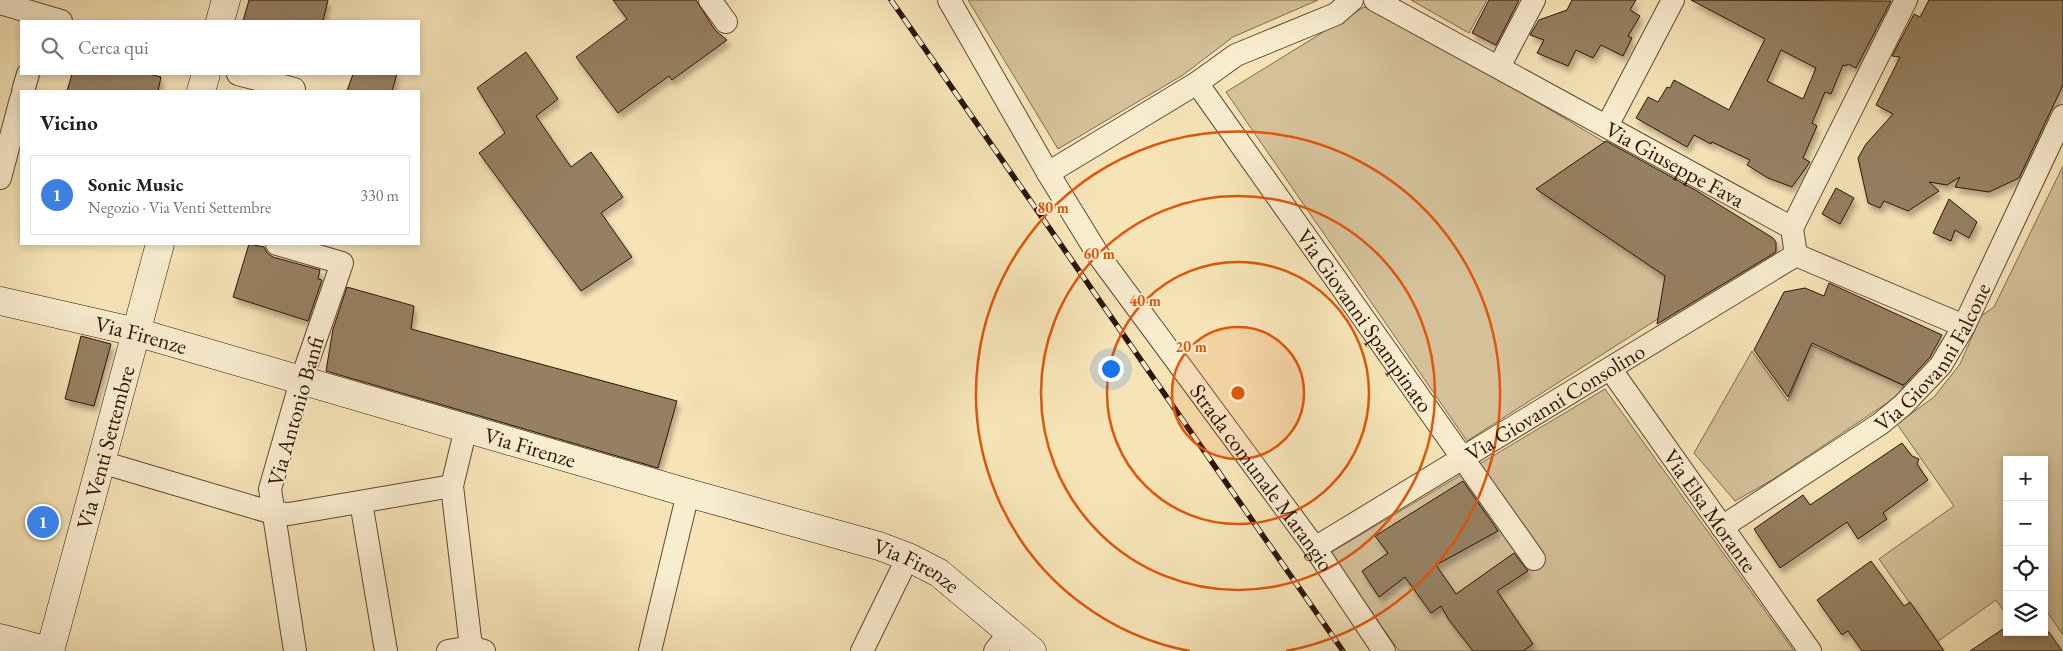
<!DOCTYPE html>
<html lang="it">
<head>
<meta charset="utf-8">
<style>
  :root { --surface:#fff; --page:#f6f6f6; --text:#202124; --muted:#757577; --line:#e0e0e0; --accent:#8f2418 }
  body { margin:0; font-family:"EB Garamond",serif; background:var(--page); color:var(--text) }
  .controls { position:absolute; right:15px; bottom:15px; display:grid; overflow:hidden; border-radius:0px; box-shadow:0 2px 8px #0003 }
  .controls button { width:45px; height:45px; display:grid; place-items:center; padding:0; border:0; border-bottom:1px solid var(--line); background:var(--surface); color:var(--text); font:25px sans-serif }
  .you { position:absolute; left:1110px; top:368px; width:18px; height:18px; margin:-12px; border:4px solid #fff; border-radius:50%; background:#1a73e8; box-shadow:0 0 0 8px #1a73e833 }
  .badge { display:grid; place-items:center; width:32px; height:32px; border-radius:50%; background:var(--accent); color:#fff; font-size:16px; font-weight:700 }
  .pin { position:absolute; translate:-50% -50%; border:2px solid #fff; box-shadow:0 1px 5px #0006 }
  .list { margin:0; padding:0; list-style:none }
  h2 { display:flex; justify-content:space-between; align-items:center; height:65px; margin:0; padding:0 20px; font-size:21px }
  h2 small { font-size:16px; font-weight:400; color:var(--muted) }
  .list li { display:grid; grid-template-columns:32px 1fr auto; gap:15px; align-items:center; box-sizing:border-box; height:80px; margin:0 10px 10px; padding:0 10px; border:1px solid var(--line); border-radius:0px }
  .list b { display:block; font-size:19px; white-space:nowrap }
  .list p { margin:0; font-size:16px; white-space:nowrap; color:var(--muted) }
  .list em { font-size:16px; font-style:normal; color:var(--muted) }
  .icon { flex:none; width:28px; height:28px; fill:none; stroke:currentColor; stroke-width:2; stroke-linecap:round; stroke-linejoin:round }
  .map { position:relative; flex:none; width:2063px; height:651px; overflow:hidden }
  .search { position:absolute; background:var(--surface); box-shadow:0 2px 8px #0003; left:20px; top:20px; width:400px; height:55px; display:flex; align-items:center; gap:12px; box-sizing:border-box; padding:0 18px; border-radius:0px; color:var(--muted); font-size:19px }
  .panel { position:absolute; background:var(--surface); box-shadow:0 2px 8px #0003; left:20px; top:90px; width:400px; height:155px; border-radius:0px }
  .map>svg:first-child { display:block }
  .green { fill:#d4c099; stroke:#816a4f }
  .building { fill:#968062; stroke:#2e1305; fill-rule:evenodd; filter:url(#shadow) }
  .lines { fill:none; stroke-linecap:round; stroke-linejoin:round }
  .street-casing { stroke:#604732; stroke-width:24 }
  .secondary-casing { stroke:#2e1305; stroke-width:29 }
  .street { stroke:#f9edd0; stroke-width:22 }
  .secondary { stroke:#f9edd0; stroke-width:28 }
  .rail-casing { stroke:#2e1305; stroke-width:5.5 }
  .rail { stroke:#f9edd0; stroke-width:4; stroke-dasharray:11; stroke-linecap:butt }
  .ring { fill:none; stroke:#df560c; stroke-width:2.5 }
  .labels { text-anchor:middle; stroke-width:4; stroke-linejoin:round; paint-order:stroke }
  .street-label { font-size:22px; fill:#2e1305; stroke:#f9edd0 }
  .centre { fill:#df560c; stroke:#f9edd0; stroke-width:2.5 }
  .ring-label { font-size:15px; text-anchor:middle; font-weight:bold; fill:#df560c; stroke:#f9edd0; stroke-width:4; stroke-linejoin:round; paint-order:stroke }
</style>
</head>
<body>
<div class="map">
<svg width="2063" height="651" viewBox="0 0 2063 651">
  <defs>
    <filter id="shadow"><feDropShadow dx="3" dy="5.5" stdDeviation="2.5" flood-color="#0004"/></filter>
  </defs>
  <rect width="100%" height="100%" fill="#f6e4b7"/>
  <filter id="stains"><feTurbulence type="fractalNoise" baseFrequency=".004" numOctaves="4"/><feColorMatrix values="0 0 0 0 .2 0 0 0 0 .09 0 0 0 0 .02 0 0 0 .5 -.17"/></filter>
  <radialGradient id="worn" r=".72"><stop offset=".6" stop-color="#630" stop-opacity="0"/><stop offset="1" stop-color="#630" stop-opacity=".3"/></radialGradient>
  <g class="green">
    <path d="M968,0H1318L1233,37L1183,75L1058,149Z"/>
    <path d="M1411,0H1487L1469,33Z"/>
    <path d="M1364,7L1377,9L1405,23L1775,244L1467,441L1226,92Z"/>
    <path d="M2063,166V635L2048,613L2044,615V460H2007V609L2004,611L1996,600L1937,642L1879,559L1954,506L1897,424L1934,397L1960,364L1981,316L1994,307Z"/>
    <path d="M1811,345L1903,385L1902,393L1772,480L1735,501L1694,453L1752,351L1788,401Z"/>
    <path d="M1605,389L1794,651H1399L1330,553Z"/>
  </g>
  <g class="building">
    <path d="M249,0H328L323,21H243Z"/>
    <path d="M613,0H696L715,30L727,40L672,80L669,76L618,113L576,57L627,19Z"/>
    <path d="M1489,0H1519L1496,45L1472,33Z"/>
    <path d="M1572,0H1636L1630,10L1640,16L1628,36L1632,38L1623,56L1601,45L1593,58L1576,50L1568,66L1537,53L1544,40L1530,35L1539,20L1567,10Z"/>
    <path d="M1691,0L1891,1L1856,68L1848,64L1846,66L1843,65L1831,94L1825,92L1812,123L1817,126L1803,158L1810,162L1792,187L1768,178L1747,165L1750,160L1712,142L1711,144L1694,135L1687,147L1636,118L1648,97L1658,102L1667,87L1670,88L1674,80L1729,110L1765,39ZM1781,50L1816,68L1803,99L1767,81Z"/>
    <path d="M1929,0H2063V85L2019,178L1989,192L1955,187L1960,177L1947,185L1929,182L1939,191L1908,211L1884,201L1880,208L1868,203L1858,158L1866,144L1893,114L1876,105L1900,57L1892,56L1914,14L1920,17Z"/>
    <path d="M526,52L558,99L536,116L571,167L591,152L623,197L601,213L632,257L581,291L479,153L505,133L477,88Z"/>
    <path d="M72,74H149L161,77L158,91H67Z"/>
    <path d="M353,74H397L392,91H347Z"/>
    <path d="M1606,141L1697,191L1773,238L1776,242V252L1657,324L1665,276L1536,189Z"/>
    <path d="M1836,188L1854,198L1840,224L1822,214Z"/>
    <path d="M1949,199L1977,222L1969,238L1955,230L1951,241L1933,233Z"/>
    <path d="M249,244L264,247L267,253L273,257L320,270L318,279L322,280L308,321L233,297Z"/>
    <path d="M1829,283L1942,335L1930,357L1905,384L1903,385L1812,343L1788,397L1754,350L1784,292L1805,288L1824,296Z"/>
    <path d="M347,287L414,306L411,329L677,401L658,468L326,371L333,329Z"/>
    <path d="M81,336L111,344L94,406L65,399Z"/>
    <path d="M1902,443L1912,456L1919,459L1917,464L1928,480L1883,513L1887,519L1858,539L1847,522L1780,568L1754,529L1803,495L1810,505Z"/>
    <path d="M1463,481L1498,531L1436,565L1456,594L1514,553L1528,571L1497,591L1533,644L1523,651H1473L1449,620L1441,606L1431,613L1405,577L1379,597L1362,571L1388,553L1375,536Z"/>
    <path d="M1871,561L1904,606L1910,602L1944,651H1862L1848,631L1842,635L1817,600Z"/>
    <path d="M2003,629L2006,632H2049L2062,651H1970Z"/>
  </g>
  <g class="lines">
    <defs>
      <g id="street">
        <path d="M710,0L726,22"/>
        <path id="s1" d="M949,0L1048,173L1099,256L1315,548L1384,651"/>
        <path id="s2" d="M1375,0L1792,228L1796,255L1964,326"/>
        <path d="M0,3L61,21"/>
        <path d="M1499,67L1534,0"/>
        <path d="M238,74L294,89"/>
        <path id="s3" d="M1197,83L1534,559"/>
        <path d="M23,91L28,74"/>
        <path d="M1607,126L1673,0"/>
        <path d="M1048,173L1197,83L1236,55L1336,14L1352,0"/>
        <path d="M0,178L21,99"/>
        <path d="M1792,228L1906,0"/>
        <path d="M277,244L342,263L301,381L270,489L295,651"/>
        <path id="s4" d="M1611,370L1810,651"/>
        <path d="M466,428L452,486L471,647"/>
        <path d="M101,462L273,513L289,514L452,486"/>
        <path d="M361,502L386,651"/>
        <path id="s5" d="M1722,527L1880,424L1903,405L1941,365L1964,326L2063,116"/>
        <path id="s6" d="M1315,548L1796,255"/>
        <path d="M448,651L471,647L484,651"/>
        <path d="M650,651L688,493"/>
        <path d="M862,651L908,557"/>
        <path d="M995,651L1009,633"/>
      </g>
      <g id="secondary">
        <path d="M220,21L226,0"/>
        <path d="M201,91L206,74"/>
        <path id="s7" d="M0,301L136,332L688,493L879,546L908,557L939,573L1032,651"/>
        <path d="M0,638L48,651"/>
        <path id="s8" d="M50,651L160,244"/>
      </g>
    </defs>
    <use href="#street" class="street-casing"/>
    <use href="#secondary" class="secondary-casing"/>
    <use href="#street" class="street"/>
    <use href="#secondary" class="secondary"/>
    <defs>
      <path id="rail" d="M891,0L1343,651"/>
    </defs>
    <use href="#rail" class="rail-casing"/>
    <use href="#rail" class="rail"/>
  </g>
  <circle cx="1238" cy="393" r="66" fill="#df560c" fill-opacity=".12"/>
  <g class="ring">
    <circle cx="1238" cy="393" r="66"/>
    <circle cx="1238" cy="393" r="131"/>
    <circle cx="1238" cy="393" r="197"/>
    <path d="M1190 651A262 262 0 1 1 1286 651"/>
  </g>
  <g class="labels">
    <g class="street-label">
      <text dy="8" stroke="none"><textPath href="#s2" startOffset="342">Via Giuseppe Fava</textPath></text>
      <text dy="8" stroke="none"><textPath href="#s3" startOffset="291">Via Giovanni Spampinato</textPath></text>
      <text dy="8" stroke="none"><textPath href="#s7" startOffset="145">Via Firenze</textPath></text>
      <text dy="8" stroke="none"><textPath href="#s5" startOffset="275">Via Giovanni Falcone</textPath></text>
      <text dy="8" stroke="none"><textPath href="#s6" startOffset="281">Via Giovanni Consolino</textPath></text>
      <text transform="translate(295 411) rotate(-74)" y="8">Via Antonio Banfi</text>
      <text dy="8" stroke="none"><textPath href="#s8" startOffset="211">Via Venti Settembre</textPath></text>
      <text dy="8" stroke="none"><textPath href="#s7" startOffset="550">Via Firenze</textPath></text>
      <text dy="8" stroke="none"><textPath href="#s1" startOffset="572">Strada comunale Marangio</textPath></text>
      <text dy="8" stroke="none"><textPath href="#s4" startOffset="172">Via Elsa Morante</textPath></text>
      <text dy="8" stroke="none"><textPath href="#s7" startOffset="955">Via Firenze</textPath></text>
    </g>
  </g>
  <circle cx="1238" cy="393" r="8" class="centre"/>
  <g class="ring-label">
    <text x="1053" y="213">80 m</text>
    <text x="1099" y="259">60 m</text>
    <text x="1145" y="306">40 m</text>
    <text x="1191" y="352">20 m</text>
  </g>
  <rect width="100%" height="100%" filter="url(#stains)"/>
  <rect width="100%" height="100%" fill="url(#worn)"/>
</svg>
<div class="controls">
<button>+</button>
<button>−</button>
<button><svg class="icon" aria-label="locate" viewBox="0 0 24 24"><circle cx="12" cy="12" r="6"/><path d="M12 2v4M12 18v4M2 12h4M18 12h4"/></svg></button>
<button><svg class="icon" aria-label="layers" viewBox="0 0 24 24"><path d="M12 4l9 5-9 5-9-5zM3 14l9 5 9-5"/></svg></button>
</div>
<div class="you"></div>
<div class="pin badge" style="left:43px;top:522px;background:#3f7fe0">1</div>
<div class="search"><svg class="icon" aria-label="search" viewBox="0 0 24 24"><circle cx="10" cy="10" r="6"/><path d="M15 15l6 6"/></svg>Cerca qui</div>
<section class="panel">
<h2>Vicino<small></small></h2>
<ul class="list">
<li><span class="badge" style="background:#3f7fe0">1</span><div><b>Sonic Music</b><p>Negozio · Via Venti Settembre</p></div><em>330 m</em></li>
</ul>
</section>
</div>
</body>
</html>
